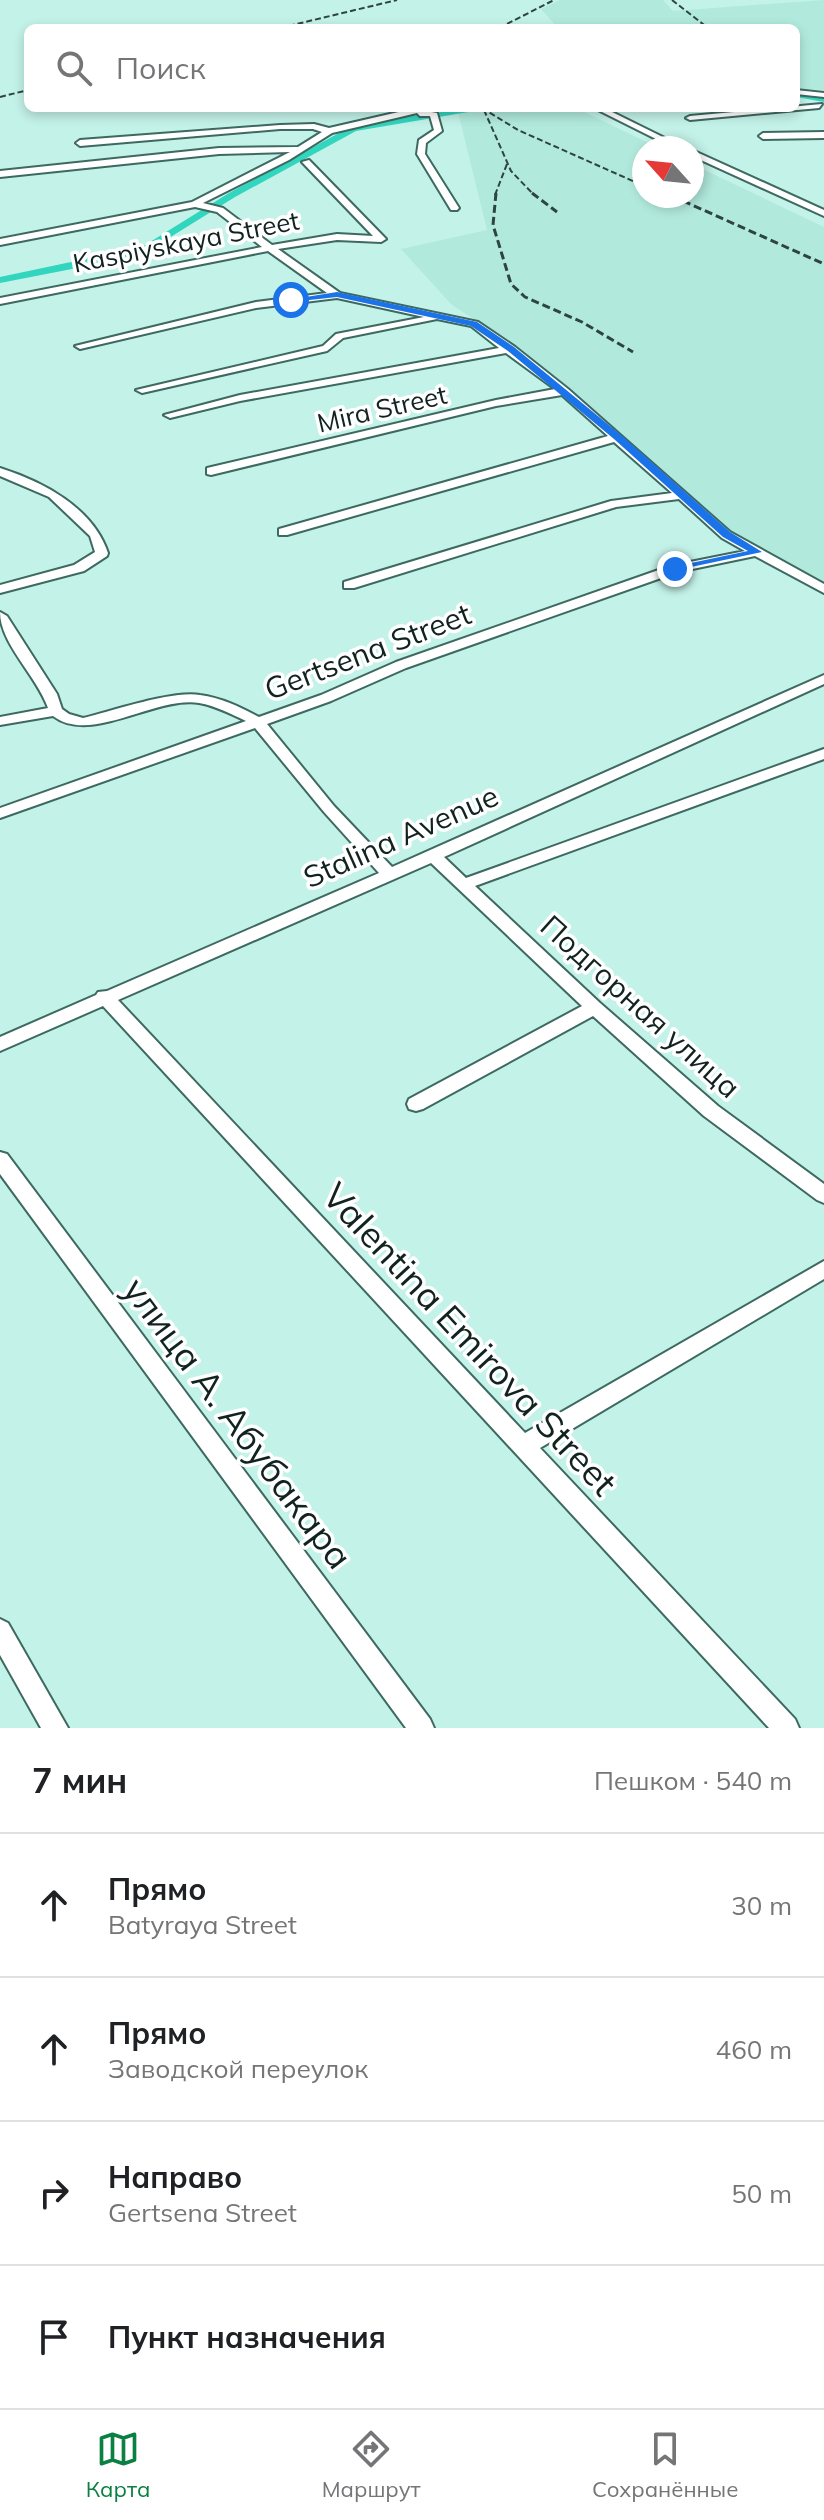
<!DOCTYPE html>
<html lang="ru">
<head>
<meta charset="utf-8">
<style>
  :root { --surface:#fff; --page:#f2f2f2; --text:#202124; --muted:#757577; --line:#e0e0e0; --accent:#0b8043 }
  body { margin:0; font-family:Mulish,sans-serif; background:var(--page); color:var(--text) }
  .compass { position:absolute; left:632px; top:136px; width:72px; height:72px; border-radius:50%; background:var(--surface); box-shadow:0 4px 12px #0003; rotate:297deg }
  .stop { position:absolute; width:24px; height:24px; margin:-18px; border:6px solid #1a73e8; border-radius:50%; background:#fff }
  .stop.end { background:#1a73e8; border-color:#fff; box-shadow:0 2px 8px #0008 }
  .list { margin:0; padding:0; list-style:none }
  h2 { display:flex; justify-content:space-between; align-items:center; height:104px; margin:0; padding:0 32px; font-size:34px }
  h2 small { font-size:26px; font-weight:400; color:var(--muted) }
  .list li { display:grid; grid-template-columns:52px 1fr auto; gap:24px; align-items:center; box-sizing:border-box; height:144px; padding:0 32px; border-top:2px solid var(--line) }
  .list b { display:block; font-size:30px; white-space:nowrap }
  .list p { margin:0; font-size:26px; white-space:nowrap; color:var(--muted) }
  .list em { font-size:26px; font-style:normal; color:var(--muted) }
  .icon { flex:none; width:44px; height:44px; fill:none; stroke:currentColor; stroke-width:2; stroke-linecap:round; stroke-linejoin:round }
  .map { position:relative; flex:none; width:824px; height:1728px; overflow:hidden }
  .search { position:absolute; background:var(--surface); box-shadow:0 4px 12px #0003; left:24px; right:24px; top:24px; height:88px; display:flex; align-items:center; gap:20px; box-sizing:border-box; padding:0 28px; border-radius:12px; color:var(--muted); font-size:30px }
  .sheet { height:680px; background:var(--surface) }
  nav { display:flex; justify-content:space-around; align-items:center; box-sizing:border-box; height:112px; border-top:2px solid var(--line); background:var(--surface); font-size:22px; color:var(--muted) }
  nav a { display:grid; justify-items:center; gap:4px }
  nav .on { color:var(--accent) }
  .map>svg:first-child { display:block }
  .built { fill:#b1eadd }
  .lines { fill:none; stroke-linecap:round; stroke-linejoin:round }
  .canal { fill:#32d5bd; fill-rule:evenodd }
  .minor-casing { stroke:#3d6960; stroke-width:4 }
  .minor { fill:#fff; fill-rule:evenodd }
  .rail-far1 { stroke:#2d443f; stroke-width:2; stroke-dasharray:6 3; stroke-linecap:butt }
  .rail { stroke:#2d443f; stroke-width:3; stroke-dasharray:8 4; stroke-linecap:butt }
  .route { fill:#1a73e8 }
  .labels { text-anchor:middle; stroke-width:7; stroke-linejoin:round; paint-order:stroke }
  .far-street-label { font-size:26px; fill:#11231f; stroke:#fff }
  .street-label { font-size:30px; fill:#11231f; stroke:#fff }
  .near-street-label { font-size:36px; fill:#11231f; stroke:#fff }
</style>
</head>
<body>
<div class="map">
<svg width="824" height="1728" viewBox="0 0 824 1728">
  <rect width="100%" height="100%" fill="#c3f2e8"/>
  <g class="built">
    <path d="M560,0H663L673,11L824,0V90L796,88V28H558L541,9Z"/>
    <path d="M457,108H576L659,148H644V196H692V164L824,227V582L737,537L517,347L452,305L401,249L487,230Z"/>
  </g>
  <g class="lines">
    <g class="canal">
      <path d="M796,93L824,98V102L796,97Z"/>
      <path d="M470,108H492L356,131L235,197L148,251L113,261L0,283V277L142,247L229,193L350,127L391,119Z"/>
    </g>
    <defs>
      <g id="minor">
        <path d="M796,90L824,93V97L796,94Z"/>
        <path d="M822,104L819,108L690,120L686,118L690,116Z"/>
        <path d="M416,108H434L426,111L437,113L442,131L426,143L425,154L459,208L457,210H451L417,154L419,140L434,130L430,116H420L417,113L332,133L289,160L203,203L223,208L272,245L337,234L373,236L302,162L309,160L386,239L381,242L337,240L278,249L340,293L478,322L515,347L568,389L730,532L824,584V593L755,556L678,572L406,668L331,701L267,724L334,806L392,867L824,675V684L444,857L466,878L824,749V759L475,886L600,1003L718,1106L824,1184V1203L817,1200L704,1116L593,1016L423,1109L416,1111L409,1109L407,1104L409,1099L582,1006L431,863L118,1000L525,1433L824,1261V1279L540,1448L795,1719L799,1728H769L103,1006L0,1051V1037L96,995L98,992L107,991L379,873L324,812L255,728L0,818V808L246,721C231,714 216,706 199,703C155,696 91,745 53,716L0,725V717L48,708C37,676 0,644 0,612L7,616L57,694L62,709L69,714L83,718C112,711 173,690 200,695C222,698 240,707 259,717L321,695L396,662L670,566L745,551L722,538L679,499L616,507L354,588H344V582L611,501L672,493L614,442L287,535H279V529L608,436L562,395L496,406L211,475L207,474V468L496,400L555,389L506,353L240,401L170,418L164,415L240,395L499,348L471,326L437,319L343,338L327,351L142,393L136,390L323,346L336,334L424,317L337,298L256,308L80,349L75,346L256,302L327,293L268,251L0,304V298L262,247L217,212L195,207L0,245V239L192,202L290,152L219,154L0,177V171L219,148L298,147L322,132L313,129H280L80,146L76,143L80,140L280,125L314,124L329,128Z"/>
        <path d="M594,108H604L685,148H674Z"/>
        <path d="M824,132V138L763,139L759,136L763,133Z"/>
        <path d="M692,150L824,210V216L692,156Z"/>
        <path d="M0,468C44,482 93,508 108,553L107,556L84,571L0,593V585L74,565L95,552L90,536L49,497L0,476Z"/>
        <path d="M0,1152L7,1154L430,1719L434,1728H406L0,1174Z"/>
        <path d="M0,1619L8,1623L68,1728H41L0,1655Z"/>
      </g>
    </defs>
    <use href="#minor" class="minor-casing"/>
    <use href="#minor" class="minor"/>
    <g class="rail-far1">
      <path d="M672,0L708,28"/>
      <path d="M280,28L397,0"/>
      <path d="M499,28L554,0"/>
      <path d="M0,97L28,90"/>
      <path d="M482,108L518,130L644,186"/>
      <path d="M484,110L511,171L534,195"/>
      <path d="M495,195L507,164"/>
    </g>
    <g class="rail">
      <path d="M496,193L493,225L511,284L525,297L582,322L633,352"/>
      <path d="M532,193L557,212"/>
      <path d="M653,196L667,204"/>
      <path d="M672,196L824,264"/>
    </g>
  </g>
  <path class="route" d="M337,292L477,322L514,347L621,435L730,532L762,552L672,571V567L748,551L723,537L614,439L508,351L471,326L337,297L291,302L287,300Z"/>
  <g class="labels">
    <g class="far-street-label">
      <text transform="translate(186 242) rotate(-11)" y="9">Kaspiyskaya Street</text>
      <text transform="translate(382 409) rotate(-13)" y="9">Mira Street</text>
    </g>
    <g class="street-label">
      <text transform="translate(368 652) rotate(-21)" y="10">Gertsena Street</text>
      <text transform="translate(401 837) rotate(-24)" y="10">Stalina Avenue</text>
      <text transform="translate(640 1007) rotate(42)" y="10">Подгорная улица</text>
    </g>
    <g class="near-street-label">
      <text transform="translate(470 1339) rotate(47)" y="13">Valentina Emirova Street</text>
      <text transform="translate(238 1423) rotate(53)" y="13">улица А. Абубакара</text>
    </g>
  </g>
</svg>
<svg class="compass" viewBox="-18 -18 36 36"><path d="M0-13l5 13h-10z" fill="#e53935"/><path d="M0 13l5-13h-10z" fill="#757577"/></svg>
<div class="stop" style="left:291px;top:300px"></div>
<div class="stop end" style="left:675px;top:569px"></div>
<div class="search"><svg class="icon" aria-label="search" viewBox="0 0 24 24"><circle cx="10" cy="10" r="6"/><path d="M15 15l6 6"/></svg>Поиск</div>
</div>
<section class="sheet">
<h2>7 мин<small>Пешком · 540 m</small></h2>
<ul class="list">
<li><svg class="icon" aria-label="ahead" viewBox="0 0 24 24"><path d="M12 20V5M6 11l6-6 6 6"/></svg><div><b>Прямо</b><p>Batyraya Street</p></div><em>30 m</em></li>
<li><svg class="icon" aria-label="ahead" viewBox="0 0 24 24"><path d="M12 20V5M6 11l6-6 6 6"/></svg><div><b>Прямо</b><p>Заводской переулок</p></div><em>460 m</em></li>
<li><svg class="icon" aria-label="right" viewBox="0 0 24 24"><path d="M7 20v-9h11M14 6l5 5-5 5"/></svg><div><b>Направо</b><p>Gertsena Street</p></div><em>50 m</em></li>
<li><svg class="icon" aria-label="arrive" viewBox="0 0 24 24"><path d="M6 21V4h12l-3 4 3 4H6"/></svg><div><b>Пункт назначения</b></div></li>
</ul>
</section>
<nav>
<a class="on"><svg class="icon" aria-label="map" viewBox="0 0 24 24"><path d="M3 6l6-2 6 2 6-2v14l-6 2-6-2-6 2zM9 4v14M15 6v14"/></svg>Карта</a>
<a><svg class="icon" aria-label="directions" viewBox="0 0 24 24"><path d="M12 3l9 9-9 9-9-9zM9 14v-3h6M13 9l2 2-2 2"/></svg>Маршрут</a>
<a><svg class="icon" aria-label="saved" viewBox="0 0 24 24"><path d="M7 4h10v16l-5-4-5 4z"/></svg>Сохранённые</a>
</nav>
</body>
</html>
